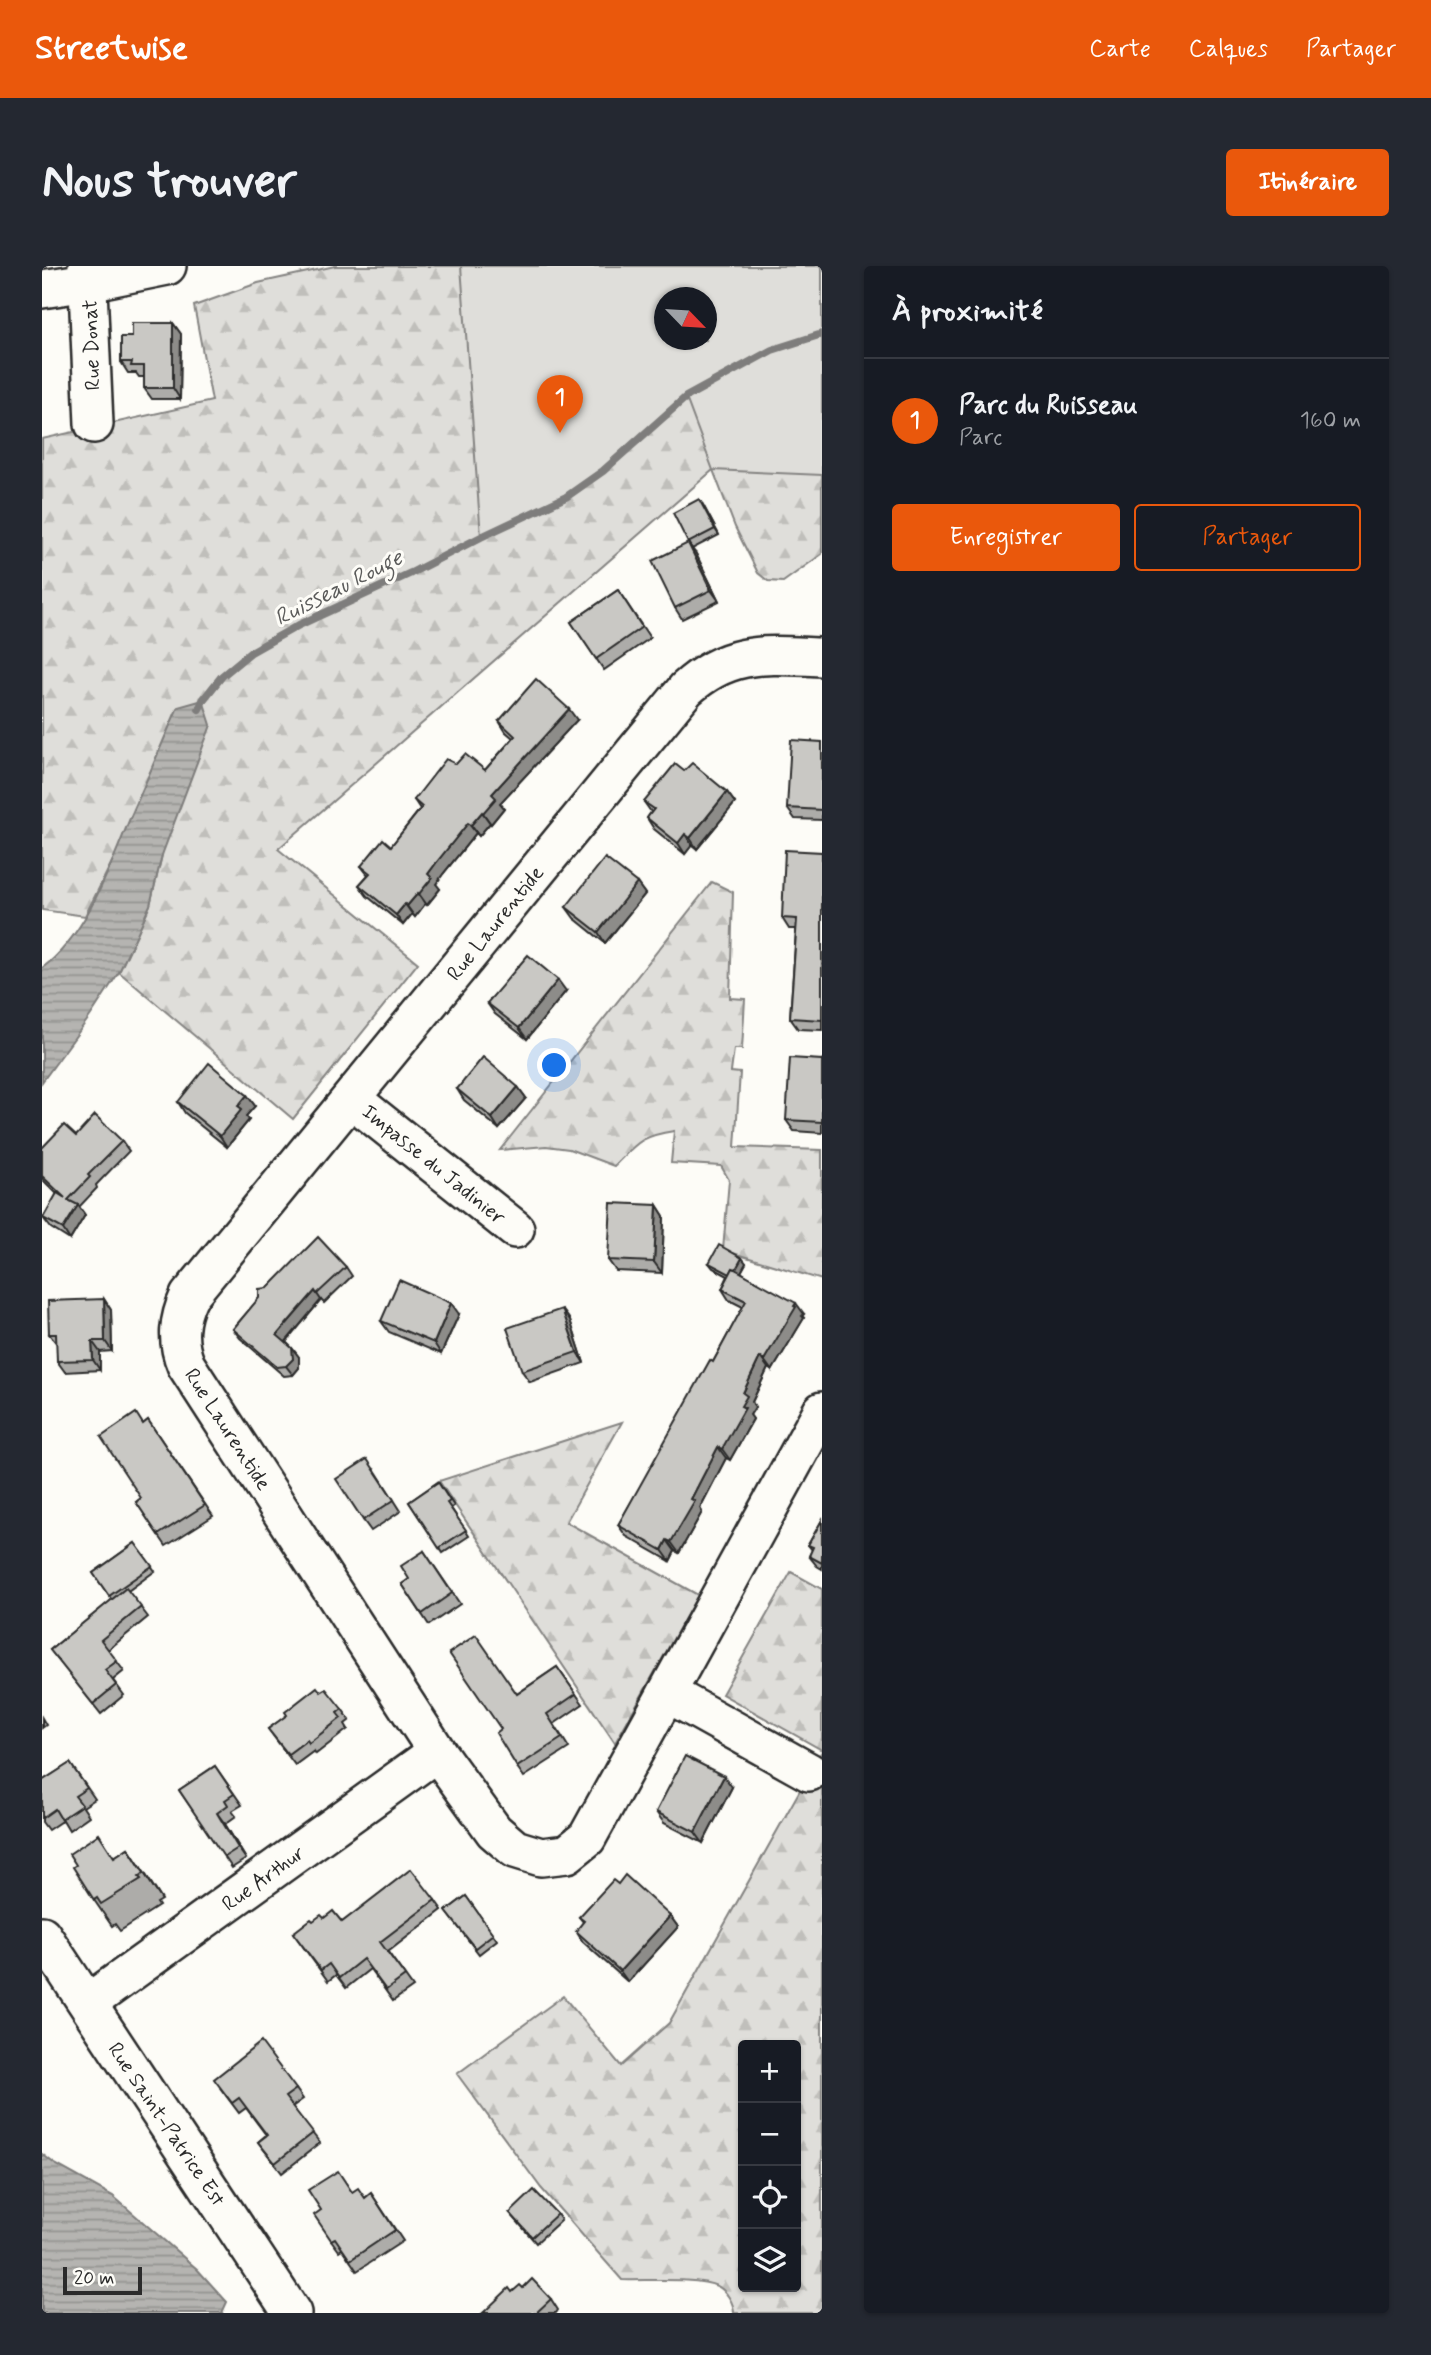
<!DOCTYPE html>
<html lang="fr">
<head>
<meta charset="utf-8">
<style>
  :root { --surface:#171b24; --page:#242831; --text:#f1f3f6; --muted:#9ea1a6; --line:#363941; --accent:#ea580c }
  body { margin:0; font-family:Mynerve,sans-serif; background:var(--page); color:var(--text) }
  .controls { position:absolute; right:21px; bottom:21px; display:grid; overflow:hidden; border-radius:7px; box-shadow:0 2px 5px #0004 }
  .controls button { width:63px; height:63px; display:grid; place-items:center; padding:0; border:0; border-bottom:2px solid var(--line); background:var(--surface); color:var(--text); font:35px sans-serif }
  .compass { position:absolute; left:612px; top:21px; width:63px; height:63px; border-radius:50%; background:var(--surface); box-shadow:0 2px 5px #0004; rotate:115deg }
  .scale { position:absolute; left:21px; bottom:18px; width:79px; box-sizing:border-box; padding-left:7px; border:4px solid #2b2b2b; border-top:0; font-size:19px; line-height:24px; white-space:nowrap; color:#2b2b2b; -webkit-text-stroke:5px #fdfcf7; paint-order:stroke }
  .you { position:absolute; left:513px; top:800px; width:24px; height:24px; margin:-18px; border:5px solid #fff; border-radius:50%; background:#1a73e8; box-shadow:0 0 0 10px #1a73e833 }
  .badge { display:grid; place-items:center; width:46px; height:46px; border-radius:50%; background:var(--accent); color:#fff; font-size:23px; font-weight:700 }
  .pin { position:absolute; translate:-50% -58px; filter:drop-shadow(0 2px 4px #0008) }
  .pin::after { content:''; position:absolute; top:37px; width:24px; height:21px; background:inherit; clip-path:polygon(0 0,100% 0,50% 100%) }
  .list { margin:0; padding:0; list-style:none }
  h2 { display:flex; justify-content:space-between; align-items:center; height:91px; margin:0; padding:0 28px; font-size:30px }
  h2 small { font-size:23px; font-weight:400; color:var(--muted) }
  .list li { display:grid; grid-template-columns:46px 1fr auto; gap:21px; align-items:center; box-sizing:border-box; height:126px; padding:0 28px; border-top:2px solid var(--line) }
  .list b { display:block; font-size:26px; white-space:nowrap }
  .list p { margin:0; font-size:23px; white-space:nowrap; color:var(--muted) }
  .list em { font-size:23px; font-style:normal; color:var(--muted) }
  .actions { display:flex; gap:14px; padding:21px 28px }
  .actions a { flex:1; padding:16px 0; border:2px solid var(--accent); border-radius:7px; text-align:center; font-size:24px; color:var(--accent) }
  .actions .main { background:var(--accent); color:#fff }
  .icon { flex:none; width:38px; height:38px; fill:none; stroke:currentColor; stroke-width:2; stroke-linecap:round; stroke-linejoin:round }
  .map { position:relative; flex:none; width:780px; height:2047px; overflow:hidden; border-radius:7px }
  header { display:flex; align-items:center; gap:42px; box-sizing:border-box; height:98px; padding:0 35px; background:var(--accent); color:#fff }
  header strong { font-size:33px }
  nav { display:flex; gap:38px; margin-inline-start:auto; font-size:24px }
  .intro { display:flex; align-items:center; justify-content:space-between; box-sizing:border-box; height:168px; padding:0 42px }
  h1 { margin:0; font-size:49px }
  .button { padding:18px 32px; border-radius:7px; background:var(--accent); color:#fff; font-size:24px; font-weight:700 }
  main { display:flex; gap:42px; padding:0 42px }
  aside { flex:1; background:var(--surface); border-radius:7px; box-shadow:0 2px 5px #0004 }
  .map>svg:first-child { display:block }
  .forest { fill:url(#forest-firs); stroke:#858482; stroke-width:2; fill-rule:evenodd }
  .green { fill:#dfdeda; stroke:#858482; stroke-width:2; fill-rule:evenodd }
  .water { fill:url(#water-rules); stroke:#7e7d7b; stroke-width:2 }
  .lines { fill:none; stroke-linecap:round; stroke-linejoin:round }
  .stream { stroke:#7e7d7b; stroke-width:8 }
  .minor-casing { stroke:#2b2b2b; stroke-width:42 }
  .minor { stroke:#fdfcf7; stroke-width:37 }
  .wall { fill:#adaca9; stroke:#2b2b2b; stroke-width:2 }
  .shaded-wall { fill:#8d8c89; stroke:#2b2b2b; stroke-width:2 }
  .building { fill:#c9c8c4; stroke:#2b2b2b; stroke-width:2 }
  .labels { text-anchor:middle; stroke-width:6; stroke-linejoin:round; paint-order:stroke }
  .street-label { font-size:21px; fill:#2b2b2b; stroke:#fdfcf7 }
  .water-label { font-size:23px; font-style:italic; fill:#5b5b5a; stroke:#fdfcf7 }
</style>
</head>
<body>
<header>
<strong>Streetwise</strong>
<nav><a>Carte</a><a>Calques</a><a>Partager</a></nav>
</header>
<div class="intro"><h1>Nous trouver</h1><a class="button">Itinéraire</a></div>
<main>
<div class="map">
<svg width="780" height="2047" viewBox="0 0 780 2047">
  <defs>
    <pattern id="forest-firs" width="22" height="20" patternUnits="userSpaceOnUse" patternTransform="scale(1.75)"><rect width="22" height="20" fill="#dfdeda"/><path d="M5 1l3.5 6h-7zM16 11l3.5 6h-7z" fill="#c0bfbb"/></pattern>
    <pattern id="water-rules" width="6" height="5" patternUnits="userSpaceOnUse" patternTransform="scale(1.75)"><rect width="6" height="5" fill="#b5b4b1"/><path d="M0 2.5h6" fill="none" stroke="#939390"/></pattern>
  </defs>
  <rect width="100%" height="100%" fill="#fdfcf7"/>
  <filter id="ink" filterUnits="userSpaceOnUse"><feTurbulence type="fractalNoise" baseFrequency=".0143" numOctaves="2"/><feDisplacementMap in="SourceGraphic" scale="14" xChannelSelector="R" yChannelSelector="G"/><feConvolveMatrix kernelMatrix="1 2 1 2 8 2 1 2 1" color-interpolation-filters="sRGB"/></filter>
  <g filter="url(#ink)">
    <g class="forest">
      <path d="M293,0H780V288L741,316L726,315L716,307L693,261L671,204L236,583L376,697L251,853L77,706L108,639L120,589L71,594L43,650L0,644V173L170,135L152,40L216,17ZM622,32H664V74H622Z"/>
      <path d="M670,616L691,626L688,732L703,733L700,783H692L689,806L698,807L693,881L780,884V1014L681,984L687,914L679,900L629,897L632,865C599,870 596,876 572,900L527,883L504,880L458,884Z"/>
      <path d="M580,1156L524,1256L656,1329L573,1477L397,1215Z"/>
      <path d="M749,1306L780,1323V1484L680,1428Z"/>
      <path d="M780,1485V2047H692C692,2037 684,2024 675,2020C657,2011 602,2015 580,2014L499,1922L415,1808L521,1730L579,1800L627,1757ZM701,1779H754V2021H701Z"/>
    </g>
    <path class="green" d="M419,0H780V209L671,204L644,132L561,205L524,231L439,271ZM622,32H664V74H622Z"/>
    <g class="water">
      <path d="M161,434L169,459L120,589L108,639L95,668L77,706L49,749L0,816V702C45,669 68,600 89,550C105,514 120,477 136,441Z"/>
      <path d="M0,1888L13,1898L71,1930L155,2003L185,2036L180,2047H0Z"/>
    </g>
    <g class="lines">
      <path class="stream" d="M157,443L161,434L180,410L209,386L257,359L369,307L439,271L524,231L561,205L644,131L730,84L780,68"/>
      <defs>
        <g id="minor">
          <path d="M45,0L52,158"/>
          <path d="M0,23L46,16L125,0"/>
          <path d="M780,391C725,389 688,383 644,423L147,1030C136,1054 134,1075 144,1099L395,1486L452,1565L473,1583L499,1591L525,1588L545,1572L780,1145"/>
          <path d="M310,833L473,963"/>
          <path d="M625,1427L767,1506"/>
          <path d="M0,1669L250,2047"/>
          <path d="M46,1737L395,1486"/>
        </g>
      </defs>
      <use href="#minor" class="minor-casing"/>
      <use href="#minor" class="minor"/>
    </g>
    <g class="wall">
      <path d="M131,57L139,68L138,133H110L102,122V111H97L94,107H86L79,96L90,71Z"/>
      <path d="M661,239L677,269L650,283L646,277Z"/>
      <path d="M654,288L677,335L640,353L633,342Z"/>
      <path d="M576,324L608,372L562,404L529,356Z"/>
      <path d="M535,454L458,537L462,542L449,558L448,557L437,570L434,567L401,608L394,618L398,623L385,639L383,638L373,651L370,648L361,659L325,630L317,619L326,609L319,600L349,580L378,543L372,534L414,498L443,504L471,472L464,466L457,455Z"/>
      <path d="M780,476V554L753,553L745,542Z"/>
      <path d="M642,505L685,526L693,537L655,583L650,579L643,588L612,563L605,552L609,546L602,536Z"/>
      <path d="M780,586V764L756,763L748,752L754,663H747L740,652Z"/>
      <path d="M595,617L603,628L563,677L532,652L524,641Z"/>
      <path d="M524,725L485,773L453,748L445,737Z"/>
      <path d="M780,794V867L752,865L744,854Z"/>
      <path d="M476,821L484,832L457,863L422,834L415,823Z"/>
      <path d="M205,829L213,840L204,850L207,854L185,881L143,847L136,836Z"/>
      <path d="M34,870L80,875L87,885L54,919L55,922L37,941L43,949L28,974L9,962L1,952L15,928L0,913V882Z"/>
      <path d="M615,939L622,950L620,1007L574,1005L566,994Z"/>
      <path d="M700,992L704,997L699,1006L762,1048L760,1050L762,1052L730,1105L726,1102L710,1136L713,1141L708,1149L711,1153L688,1194L684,1192L658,1242L660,1246L637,1287L633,1285L628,1295L584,1270L576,1259L671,1096L701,1041L687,1034L680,1023L686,1010L671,1002L667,997Z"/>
      <path d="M304,1001L310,1010L282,1037L279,1034L244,1076L250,1082L257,1091V1102L251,1109L242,1110L198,1072L191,1063L226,1022Z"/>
      <path d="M62,1033L69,1044L70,1085L58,1086V1104L23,1106L15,1095V1078L7,1068Z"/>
      <path d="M417,1048L399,1088L347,1066L339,1055Z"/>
      <path d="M528,1054L542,1097L488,1116L480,1105Z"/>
      <path d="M106,1154L171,1250L124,1280L94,1236L99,1232L101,1158Z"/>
      <path d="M333,1204L359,1245L329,1265L321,1254Z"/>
      <path d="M396,1216L412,1240L409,1242L427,1270L401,1287L367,1236Z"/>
      <path d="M780,1254V1303L775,1300L767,1290L770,1284L766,1279Z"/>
      <path d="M93,1277L113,1305L86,1325L106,1351L66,1384L82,1405L71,1414L82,1429L59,1448L8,1384L70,1334L51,1307Z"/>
      <path d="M382,1285L418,1338L387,1359L360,1318L367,1313Z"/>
      <path d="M515,1401L541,1438L512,1458L527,1482L482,1511L475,1501L459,1463L475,1428Z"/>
      <path d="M279,1426L300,1443L308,1454L303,1458L306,1463L274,1488L272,1485L253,1499L226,1463Z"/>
      <path d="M0,1452L4,1459L0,1462Z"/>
      <path d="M28,1497L53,1533L41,1541L47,1550L27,1564L21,1554L6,1564L0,1556V1515Z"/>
      <path d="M173,1500L200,1539L190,1545L194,1550L183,1558L204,1593L190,1602L137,1524Z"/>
      <path d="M690,1521L661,1577L622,1557L614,1546Z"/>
      <path d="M86,1582L120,1634L115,1637L117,1640L78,1665L73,1658L70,1660L52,1634L73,1591Z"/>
      <path d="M576,1618L628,1650L636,1661L586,1716L541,1676L534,1665L541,1656L537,1651Z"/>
      <path d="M424,1630L455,1674L437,1688L404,1645Z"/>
      <path d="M393,1634L400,1644L346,1686L371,1721L351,1735L328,1703L304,1722L294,1709L286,1715L251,1667L282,1652L300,1656Z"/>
      <path d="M179,1823H254L261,1833L250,1841L278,1877L240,1907L216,1876L224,1869L204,1842L197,1847Z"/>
      <path d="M310,1926L323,1932L329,1927L361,1975L315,2005L300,1983L297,1985L289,1974Z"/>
      <path d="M468,1947L515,1948L519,1954L494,1977Z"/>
      <path d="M481,2022L509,2033L516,2044L514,2047H441L470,2026Z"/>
    </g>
    <g class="shaded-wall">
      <path d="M131,57L139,68L138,133L131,122Z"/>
      <path d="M657,233L661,239L677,269L673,263Z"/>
      <path d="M646,277L654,288L677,335L669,324Z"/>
      <path d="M527,443L535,454L458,537L462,542L449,558L441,547L450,528Z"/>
      <path d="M685,526L693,537L655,583L648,572Z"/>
      <path d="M440,546L448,557L437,570L429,559Z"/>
      <path d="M426,557L434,567L401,608L394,618L398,623L385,639L377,628L386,608L394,597Z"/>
      <path d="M643,568L650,579L643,588L636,577Z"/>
      <path d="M595,617L603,628L563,677L556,666Z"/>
      <path d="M376,627L383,638L373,651L365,640Z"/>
      <path d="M363,638L370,648L361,659L354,649Z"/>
      <path d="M516,714L524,725L485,773L477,762Z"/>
      <path d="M476,821L484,832L457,863L450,852Z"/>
      <path d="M205,829L213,840L204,850L207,854L185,881L178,870L196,840Z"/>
      <path d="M36,939L43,949L28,974L21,963Z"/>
      <path d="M615,939L622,950L620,1007L612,996Z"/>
      <path d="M700,992L704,997L694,1015L690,1009Z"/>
      <path d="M273,1025L279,1034L242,1078L235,1069Z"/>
      <path d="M62,1033L69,1044L70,1085L63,1075Z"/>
      <path d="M409,1037L417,1048L399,1088L392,1077Z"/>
      <path d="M754,1037L762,1048L760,1050L762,1052L730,1105L722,1094Z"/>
      <path d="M520,1043L528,1054L542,1097L535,1086Z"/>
      <path d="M50,1075L58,1086V1104L51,1094Z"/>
      <path d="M250,1082L257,1091V1102L251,1109L244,1100Z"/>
      <path d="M718,1091L726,1102L710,1136L713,1141L708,1149L711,1153L688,1194L680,1183L699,1140L701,1127Z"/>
      <path d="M676,1181L684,1192L658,1242L660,1246L637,1287L629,1276L649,1233Z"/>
      <path d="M625,1274L633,1285L628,1295L620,1284Z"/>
      <path d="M682,1510L690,1521L661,1577L653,1566Z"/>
      <path d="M175,1547L183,1558L204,1593L196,1582Z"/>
      <path d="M86,1582L104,1609L120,1634L102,1607Z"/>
      <path d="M628,1650L636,1661L586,1716L578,1705Z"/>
    </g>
    <g class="building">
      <path d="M90,57H131V122H102V100H89L90,96H79V71H90Z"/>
      <path d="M657,233L673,263L646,277L631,247Z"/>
      <path d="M646,277L669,324L633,342L610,295Z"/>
      <path d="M576,324L600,361L554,393L529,356Z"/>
      <path d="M494,413L527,443L450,528L454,532L441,547L440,546L429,559L426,557L394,597L386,608L390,612L377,628L376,627L365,640L363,638L354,649L317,619L328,607L319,600L341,573L349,580L380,541L372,534L404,493L414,498L423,488L443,504L473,470L457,455Z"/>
      <path d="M749,474L780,476V544L745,542Z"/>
      <path d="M650,497L685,526L648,572L643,568L636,577L605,552L612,543L602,536L633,498L642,505Z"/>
      <path d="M743,584L780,586V754L748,752L755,653L740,652Z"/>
      <path d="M563,592L595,617L556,666L524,641Z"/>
      <path d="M486,689L516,714L477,762L445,737Z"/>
      <path d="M441,791L476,821L450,852L415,823Z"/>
      <path d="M748,792L780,794V856L744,854Z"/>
      <path d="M167,797L205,829L196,840L200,843L178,870L136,836Z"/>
      <path d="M53,849L80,875L46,909L48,911L26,934L36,939L21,963L1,952L15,927L23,932L0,910V882L22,859L34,870Z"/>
      <path d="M569,937L615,939L612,996L566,994Z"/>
      <path d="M276,971L304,1001L275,1028L273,1025L235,1069L250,1082L251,1093L244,1100L235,1101L191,1063L217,1032V1023L226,1022Z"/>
      <path d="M677,979L700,992L694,1003L691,1002L688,1008L667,997Z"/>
      <path d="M691,1002L754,1037L752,1040L754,1041L722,1094L718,1091L701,1127L705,1130L699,1140L703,1142L680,1183L676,1181L649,1233L653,1235L629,1276L625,1274L620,1284L576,1259L668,1094L671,1096L704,1035L680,1023Z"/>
      <path d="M357,1014L409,1037L392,1077L339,1055Z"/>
      <path d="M62,1033L63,1075H50L51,1094L15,1095L14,1068H7L6,1035Z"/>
      <path d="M520,1043L535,1086L480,1105L465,1062Z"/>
      <path d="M94,1147L101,1158L106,1154L163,1239L116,1269L94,1236L99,1232L59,1171Z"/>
      <path d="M325,1193L352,1234L321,1254L294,1213Z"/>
      <path d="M396,1216L408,1235L405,1237L424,1264L397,1282L367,1236Z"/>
      <path d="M780,1254V1297L767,1290L771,1281L766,1279Z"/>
      <path d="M93,1277L110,1300L67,1330L51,1307Z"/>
      <path d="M382,1285L410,1327L380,1348L360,1318L367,1313L359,1300Z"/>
      <path d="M84,1322L99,1341L59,1374L75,1395L63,1404L74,1419L51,1438L8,1384Z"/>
      <path d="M434,1369L475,1428L515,1401L534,1428L505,1448L520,1472L475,1501L454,1467L459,1463L407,1387Z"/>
      <path d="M275,1421L279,1426L284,1423L300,1443L295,1447L299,1452L267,1477L265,1474L246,1488L226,1463L245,1449L243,1446Z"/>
      <path d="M643,1490L682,1510L653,1566L614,1546Z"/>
      <path d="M28,1497L45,1522L33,1530L40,1539L19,1553L13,1543L0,1552V1515Z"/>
      <path d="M173,1500L192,1528L183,1534L186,1539L175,1547L196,1582L182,1591L137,1524Z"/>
      <path d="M57,1568L72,1591L86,1582L102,1607L97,1611L99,1613L59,1638L55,1632L52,1634L31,1601L34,1599L27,1588Z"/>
      <path d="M369,1603L393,1634L338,1676L363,1710L344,1724L321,1693L297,1712L287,1698L279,1704L251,1667L269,1653L271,1655L279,1649L282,1652L291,1645L300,1656Z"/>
      <path d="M583,1609L628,1650L578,1705L534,1665L542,1655L537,1651L571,1614L576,1618Z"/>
      <path d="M424,1630L451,1668L433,1682L404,1645Z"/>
      <path d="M219,1776L254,1823L243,1831L271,1867L233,1897L216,1876L225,1869L197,1832L190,1837L172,1813Z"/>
      <path d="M296,1905L310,1926L316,1922L323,1932L329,1927L353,1964L308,1994L293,1972L289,1974L272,1949L279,1944L266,1924Z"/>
      <path d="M492,1924L515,1948L490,1971L468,1947Z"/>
      <path d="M490,2013L509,2033L494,2047H441L467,2022L470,2026L478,2019L481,2022Z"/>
    </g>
  </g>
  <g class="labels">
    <g class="street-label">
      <text transform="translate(49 79) rotate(-92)" y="7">Rue Donat</text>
      <text transform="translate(453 657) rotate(-51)" y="7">Rue Laurentide</text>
      <text transform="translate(392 898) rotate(39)" y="7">Impasse du Jadinier</text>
      <text transform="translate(186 1163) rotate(57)" y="7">Rue Laurentide</text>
      <text transform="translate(221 1612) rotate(-36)" y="7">Rue Arthur</text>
      <text transform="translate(125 1858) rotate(56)" y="7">Rue Saint-Patrice Est</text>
    </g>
    <g class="water-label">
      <text transform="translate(296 321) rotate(-27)" y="8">Ruisseau Rouge</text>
    </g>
  </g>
</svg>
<div class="controls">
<button>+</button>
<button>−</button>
<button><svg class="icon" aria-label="locate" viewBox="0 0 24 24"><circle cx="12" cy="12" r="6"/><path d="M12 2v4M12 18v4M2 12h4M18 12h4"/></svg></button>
<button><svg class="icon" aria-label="layers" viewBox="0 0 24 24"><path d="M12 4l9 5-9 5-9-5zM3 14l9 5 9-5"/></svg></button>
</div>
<svg class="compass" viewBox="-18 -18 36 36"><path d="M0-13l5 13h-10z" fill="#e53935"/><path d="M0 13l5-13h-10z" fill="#9ea1a6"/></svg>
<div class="scale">20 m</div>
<div class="you"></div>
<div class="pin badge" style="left:518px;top:167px">1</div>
</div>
<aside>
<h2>À proximité<small></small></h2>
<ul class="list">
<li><span class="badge">1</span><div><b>Parc du Ruisseau</b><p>Parc</p></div><em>160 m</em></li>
</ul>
<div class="actions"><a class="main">Enregistrer</a><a>Partager</a></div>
</aside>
</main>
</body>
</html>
